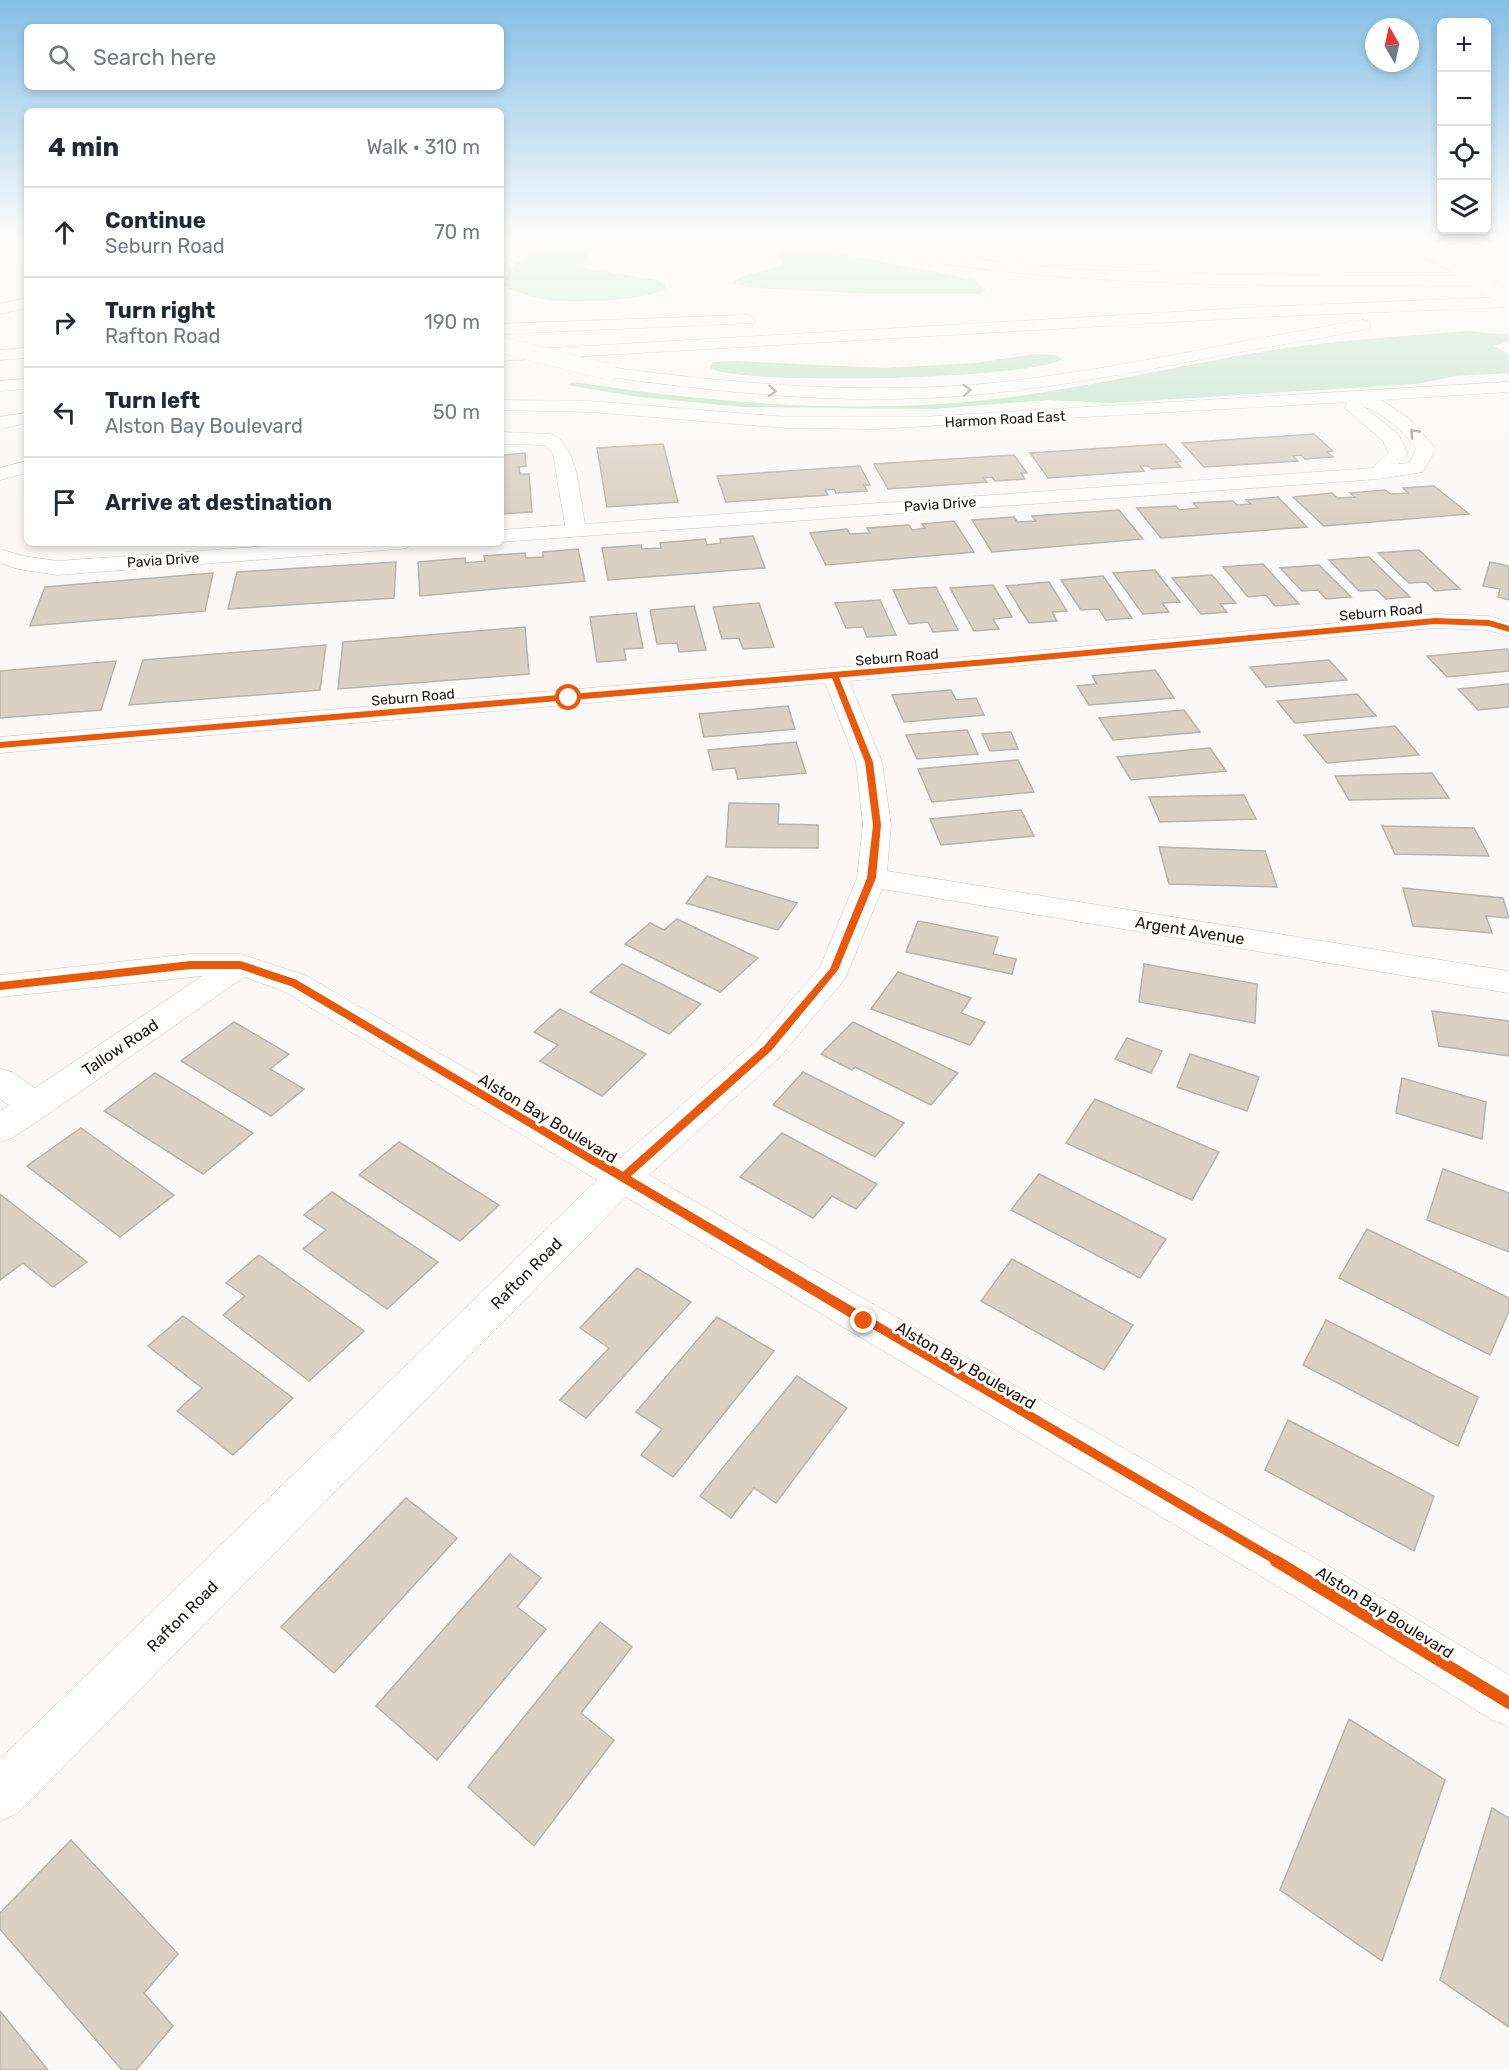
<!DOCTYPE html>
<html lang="en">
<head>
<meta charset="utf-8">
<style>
  :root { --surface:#fff; --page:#f2f2f3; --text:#1f2937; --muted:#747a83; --line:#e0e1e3 }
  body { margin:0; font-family:Rubik,sans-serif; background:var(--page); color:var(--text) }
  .controls { position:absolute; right:18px; top:18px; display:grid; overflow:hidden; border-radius:9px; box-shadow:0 3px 9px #0003 }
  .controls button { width:54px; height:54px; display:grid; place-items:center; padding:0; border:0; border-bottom:2px solid var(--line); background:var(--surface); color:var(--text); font:30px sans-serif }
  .compass { position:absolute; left:1365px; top:18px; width:54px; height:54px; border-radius:50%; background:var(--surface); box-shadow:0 3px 9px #0003; rotate:351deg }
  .stop { position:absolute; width:18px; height:18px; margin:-14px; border:4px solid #ea580c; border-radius:50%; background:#fff }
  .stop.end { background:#ea580c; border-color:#fff; box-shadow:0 2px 6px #0008 }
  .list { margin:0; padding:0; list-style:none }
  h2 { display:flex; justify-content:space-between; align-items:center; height:78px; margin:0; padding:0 24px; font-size:26px }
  h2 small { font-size:20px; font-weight:400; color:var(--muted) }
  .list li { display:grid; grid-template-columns:39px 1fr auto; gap:18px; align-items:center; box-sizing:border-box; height:90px; padding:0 24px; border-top:2px solid var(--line) }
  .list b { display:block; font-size:22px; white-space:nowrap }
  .list p { margin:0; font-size:20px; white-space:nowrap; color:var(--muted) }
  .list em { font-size:20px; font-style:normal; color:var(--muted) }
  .icon { flex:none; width:33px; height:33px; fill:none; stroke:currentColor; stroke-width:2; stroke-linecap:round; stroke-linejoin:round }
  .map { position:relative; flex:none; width:1509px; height:2070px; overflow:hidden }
  .search { position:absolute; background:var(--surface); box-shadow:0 3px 9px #0003; left:24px; top:24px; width:480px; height:66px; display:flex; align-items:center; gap:15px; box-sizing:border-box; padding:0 21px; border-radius:9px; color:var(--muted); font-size:22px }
  .panel { position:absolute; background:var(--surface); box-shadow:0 3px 9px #0003; left:24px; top:108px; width:480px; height:438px; border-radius:9px }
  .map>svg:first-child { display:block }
  .forest { fill:#bfe2c7 }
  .building { fill:#dad0c3; stroke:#b7b3ae; stroke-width:1.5 }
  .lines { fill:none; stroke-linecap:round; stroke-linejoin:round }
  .street-casing { stroke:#cbc5c3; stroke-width:1 }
  .secondary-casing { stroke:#cbc5c3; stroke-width:1 }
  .highway-casing { stroke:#cbc5c3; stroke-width:1 }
  .street { fill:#fefefe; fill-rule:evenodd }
  .secondary { fill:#fefefe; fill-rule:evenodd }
  .highway { fill:#fefefe; fill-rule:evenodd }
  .secondary-bridge-casing { stroke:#cbc5c3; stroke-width:16; stroke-linecap:butt }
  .highway-bridge-casing { stroke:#cbc5c3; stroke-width:16; stroke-linecap:butt }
  .secondary-bridge { stroke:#fefefe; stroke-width:16 }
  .highway-bridge { stroke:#fefefe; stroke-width:16 }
  .cycleway-far3-casing { stroke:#fff; stroke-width:9 }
  .cycleway-far2-casing { stroke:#fff; stroke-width:11 }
  .cycleway-far1-casing { stroke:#fff; stroke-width:13 }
  .cycleway-casing { stroke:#fff; stroke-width:16 }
  .cycleway-far3 { stroke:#e8590c; stroke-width:6 }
  .cycleway-far2 { stroke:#e8590c; stroke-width:8 }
  .cycleway-far1 { stroke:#e8590c; stroke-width:9 }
  .cycleway { stroke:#e8590c; stroke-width:12 }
  .oneway { stroke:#989492 }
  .route { fill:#ea580c }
  .labels { text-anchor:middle; stroke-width:6; stroke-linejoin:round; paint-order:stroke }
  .far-street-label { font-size:14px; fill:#1c120e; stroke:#fff }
  .street-label { font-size:16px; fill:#1c120e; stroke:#fff }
</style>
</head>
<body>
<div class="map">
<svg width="1509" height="2070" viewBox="0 0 1509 2070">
  <rect width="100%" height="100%" fill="#fbf8f7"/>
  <g class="forest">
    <path d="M556,238H605L583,263L584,268L657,280L666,285L665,289C646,301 573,303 549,300C533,298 518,293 504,286C504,261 539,252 556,238Z"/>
    <path d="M789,247H805L957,276L976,281L986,290L979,294H874L752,288L732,283L742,276L781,266L782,261L775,254L782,248Z"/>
    <path d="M1468,331L1509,335V342L1493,346L1509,354V373L1456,376L1417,384L1110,403L1048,400L934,409L742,407L640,397L567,385L574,382C717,404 868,416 1012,397C1101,385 1190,363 1279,349C1342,340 1405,336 1468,331Z"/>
    <path d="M1035,354L1056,355L1062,359C1039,379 728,387 709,367L713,362L734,361L884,368L975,363Z"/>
  </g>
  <g class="building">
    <path d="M1314,434L1333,451L1327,452L1333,457L1305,459L1301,455L1293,456L1298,461L1204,467L1182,443Z"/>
    <path d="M663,444L678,502L607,507L597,448Z"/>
    <path d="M1165,444L1181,461L1176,462L1181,467L1152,469L1148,466H1140L1144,471L1048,478L1030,453Z"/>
    <path d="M525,453L526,466L519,467L520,474H529L532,512L501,514V455Z"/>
    <path d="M1014,455L1027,473H1021L1025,479L995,481L992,477L984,478L987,482L888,489L874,464Z"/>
    <path d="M860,466L870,485H864L867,491L836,493L834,489L825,490L828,495L726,502L717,476Z"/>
    <path d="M1434,486L1469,514L1324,526L1293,497L1332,493L1337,498L1355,497L1350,493L1385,490L1391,494L1408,493L1403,488Z"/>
    <path d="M1278,497L1307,527L1161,538L1137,508L1176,506L1179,510L1198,508L1193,503L1233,501L1237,505L1251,504L1246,500Z"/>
    <path d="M1119,510L1143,539L992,552L972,520L1014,517L1017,522L1036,521L1032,516Z"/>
    <path d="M954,521L974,552L826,565L810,533L847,529L850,534L870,533L867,528L909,525L912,530L925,528L922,524Z"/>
    <path d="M753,536L765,568L608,580L602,548L641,545L642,549L661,548L660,543L705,539L707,545L721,543L720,539Z"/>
    <path d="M578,549L585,581L420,596L418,562L465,558V563L485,561L484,556L525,553L526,558L543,557V552Z"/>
    <path d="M1419,550L1460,589L1435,591L1426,582L1409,583L1378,553Z"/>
    <path d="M1369,557L1410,597L1386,599L1377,590L1359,591L1329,560Z"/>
    <path d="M396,562L394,598L228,609L237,572Z"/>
    <path d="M1490,562L1509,566V600L1498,597L1500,589L1483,586Z"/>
    <path d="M1263,564L1299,604L1275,606L1266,595L1248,597L1223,567Z"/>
    <path d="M1319,565L1351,597L1326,599L1318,590L1302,591L1280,568Z"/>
    <path d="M1155,570L1180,602L1162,603L1169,612L1143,614L1113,573Z"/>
    <path d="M213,573L205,611L30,626L45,587Z"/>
    <path d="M1212,575L1236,603L1220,604L1227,612L1201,614L1172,578Z"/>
    <path d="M1103,576L1132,618L1106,620L1099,609L1081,610L1061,580Z"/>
    <path d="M1049,582L1067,611L1052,612L1057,621L1029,623L1006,586Z"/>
    <path d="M993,585L1012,617L993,619L999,629L974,631L950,588Z"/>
    <path d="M936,587L958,630L933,632L928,622L909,624L893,590Z"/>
    <path d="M880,600L896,635L867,637L863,627L846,628L835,603Z"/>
    <path d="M759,603L774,647L743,649L739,638L722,639L713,607Z"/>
    <path d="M694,606L706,650L679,652L677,643L657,644L650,610Z"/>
    <path d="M636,613L643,648L624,649L626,660L597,662L590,617Z"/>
    <path d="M525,627L529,674L338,689L343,642Z"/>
    <path d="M326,645L320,690L129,705L143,660Z"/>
    <path d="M1507,649L1509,651V671L1447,677L1427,656Z"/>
    <path d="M1329,660L1347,680L1266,687L1250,667Z"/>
    <path d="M116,661L101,710L0,718V671Z"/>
    <path d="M1155,670L1174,698L1089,705L1077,686L1097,684L1092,676Z"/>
    <path d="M1509,684V707L1478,710L1458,689Z"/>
    <path d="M951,690L956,700L976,698L984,715L904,722L892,695Z"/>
    <path d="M1357,694L1376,716L1295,723L1277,701Z"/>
    <path d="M788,706L795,729L704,737L699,714Z"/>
    <path d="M1184,710L1200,732L1113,740L1099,718Z"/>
    <path d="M1395,726L1419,755L1327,763L1304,735Z"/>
    <path d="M967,730L978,754L917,759L906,735Z"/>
    <path d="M1011,732L1018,749L990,751L982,734Z"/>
    <path d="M796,742L806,773L738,779L735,768L713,770L708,750Z"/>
    <path d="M1210,748L1226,771L1131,780L1117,757Z"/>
    <path d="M1018,760L1034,792L932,802L918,769Z"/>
    <path d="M1432,773L1449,798L1349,800L1335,776Z"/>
    <path d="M1244,795L1256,819L1160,822L1149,797Z"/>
    <path d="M729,803L779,804L778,824L818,825V848L726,847Z"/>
    <path d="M1021,810L1034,836L941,845L930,819Z"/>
    <path d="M1382,826L1474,828L1489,856L1395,854Z"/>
    <path d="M1159,847L1265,851L1277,887L1169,884Z"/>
    <path d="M707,876L797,903L778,930L686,903Z"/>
    <path d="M1403,888L1503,898L1509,918L1486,916L1492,933L1413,926Z"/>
    <path d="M677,919L758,958L720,992L625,944L650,923L664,930Z"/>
    <path d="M918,921L998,937L993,954L1016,959L1012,974L906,952Z"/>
    <path d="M622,964L701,1004L669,1034L590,992Z"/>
    <path d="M1144,964L1257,984L1255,1023L1139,1002Z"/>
    <path d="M898,972L971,998L961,1013L985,1022L970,1045L871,1009Z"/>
    <path d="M560,1009L646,1054L602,1096L540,1061L558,1045L534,1032Z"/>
    <path d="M1432,1011L1509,1021V1056L1439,1046Z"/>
    <path d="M234,1022L289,1054L270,1069L304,1089L271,1116L181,1061Z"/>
    <path d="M853,1022L958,1073L931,1105L855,1067L852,1070L821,1054Z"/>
    <path d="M1127,1038L1162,1051L1151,1073L1115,1059Z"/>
    <path d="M1190,1054L1259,1077L1247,1111L1177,1087Z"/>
    <path d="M803,1072L904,1123L875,1157L773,1105Z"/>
    <path d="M155,1073L253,1133L203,1174L104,1111Z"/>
    <path d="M1402,1078L1486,1102L1482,1139L1396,1113Z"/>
    <path d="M1095,1099L1219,1152L1192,1200L1066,1143Z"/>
    <path d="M81,1128L174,1195L120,1237L27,1166Z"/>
    <path d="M782,1133L877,1184L856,1209L832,1196L813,1218L740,1177Z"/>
    <path d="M399,1142L499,1205L460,1241L359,1175Z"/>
    <path d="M1443,1169L1509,1193V1252L1427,1220Z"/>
    <path d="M1039,1174L1166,1239L1140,1278L1011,1210Z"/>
    <path d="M332,1192L438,1262L387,1309L303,1249L326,1230L304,1215Z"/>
    <path d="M0,1194L87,1262L53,1287L23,1263L0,1280Z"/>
    <path d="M1367,1229L1509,1298V1311L1490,1355L1339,1278Z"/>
    <path d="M259,1255L364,1331L309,1381L223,1315L245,1296L226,1283Z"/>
    <path d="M1012,1259L1133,1325L1104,1370L981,1301Z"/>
    <path d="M637,1268L691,1302L586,1418L560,1400L609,1348L580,1328Z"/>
    <path d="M183,1316L293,1398L233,1455L177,1411L202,1388L148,1346Z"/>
    <path d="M717,1317L774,1351L673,1477L641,1455L662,1429L636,1412Z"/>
    <path d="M1326,1320L1478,1397L1458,1446L1303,1365Z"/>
    <path d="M797,1376L847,1408L776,1503L754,1488L731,1518L700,1496Z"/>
    <path d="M1288,1420L1434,1496L1414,1551L1265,1470Z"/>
    <path d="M406,1498L457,1538L334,1673L281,1627Z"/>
    <path d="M510,1554L541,1578L517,1607L546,1629L437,1760L376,1706Z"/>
    <path d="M600,1622L632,1647L581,1713L614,1740L534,1846L468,1787Z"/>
    <path d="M1349,1719L1445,1780L1382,1961L1280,1890Z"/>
    <path d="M1492,1808L1509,1818V2027L1440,1980Z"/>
    <path d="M71,1840L178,1954L144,1993L173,2026L136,2070H122L0,1929V1913Z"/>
    <path d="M0,2011L48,2070H0Z"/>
  </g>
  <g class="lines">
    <defs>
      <g id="street">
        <path d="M1509,382V392L1381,400L1411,420L1436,449L1423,472L1378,479L501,542V530L565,525L553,454L545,445L501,444V432L550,434C578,441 580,499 585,524L1372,468L1388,453L1383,441L1348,411L1345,407L1347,402L876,429L786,428L591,412L501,410V400L591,401L786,417H920ZM1363,406C1385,415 1403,430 1416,449L1409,463L1398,464L1408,454L1398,434Z"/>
        <path d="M27,461V473L0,480V468Z"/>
        <path d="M311,543H410L407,548L399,549L57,575L18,569L0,563V549L23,556L57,561Z"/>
        <path d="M1435,614L1489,616L1509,622V636L1487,630L1435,628L849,681L882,762L891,825L887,871L1509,971V993L882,889L845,979L780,1057L649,1175L1334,1569L1509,1675V1727L1492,1720L1302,1601L626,1197L18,1813L0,1821V1759L597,1180L283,991L244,977L47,1115L12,1138L0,1142V1111L9,1105L0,1099V1069L12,1072L35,1088L202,976L0,997V975L191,954H240L305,975L620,1158L756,1041L820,967L857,878L863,825L856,762L825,683L0,753V737L1011,653Z"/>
      </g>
      <path id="secondary" d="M1389,238C1414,238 1451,251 1468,271L1461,275L1456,274Z"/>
      <g id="highway">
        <path d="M527,238H544L501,266V256Z"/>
        <path d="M823,238H851L990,261L1071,269L1233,275L1477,276L1485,281L1477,286C1315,285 1152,288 991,270C937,264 883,253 830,242Z"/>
        <path d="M1509,297V307L1260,317L501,361V351L1260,307Z"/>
        <path d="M27,298V308L0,314V304Z"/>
        <path d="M747,315L755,320L753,323L501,334V324Z"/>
        <path d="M1363,320L1369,322L1371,325L1369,328C1325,339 1279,344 1235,353C1133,372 1030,394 925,398C819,403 714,391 609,377L600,372L609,367C729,383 849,394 970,385C1102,374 1232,341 1363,320Z"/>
        <path d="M27,348V358L0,360V350Z"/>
        <path d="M27,379V389L0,391V381Z"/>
        <path d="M27,413V423L0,429V417Z"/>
      </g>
    </defs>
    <use href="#street" class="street-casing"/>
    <use href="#secondary" class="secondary-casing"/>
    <use href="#highway" class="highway-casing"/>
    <use href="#street" class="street"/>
    <use href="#secondary" class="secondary"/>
    <use href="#highway" class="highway"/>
    <defs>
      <path id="secondary-bridge" d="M1461,271L1509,300"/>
      <path id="highway-bridge" d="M501,345L609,372"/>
    </defs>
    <use href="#secondary-bridge" class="secondary-bridge-casing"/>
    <use href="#highway-bridge" class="highway-bridge-casing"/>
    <use href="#secondary-bridge" class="secondary-bridge"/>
    <use href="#highway-bridge" class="highway-bridge"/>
    <defs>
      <path id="cycleway-far3" d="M0,745L1011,660L1435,621L1489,623L1509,629"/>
      <path id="cycleway-far2" d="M0,986L191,965H240L294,983L594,1161"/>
      <path id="cycleway-far1" d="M592,1159L1279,1562"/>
      <path id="cycleway" d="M1276,1561L1509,1703"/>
    </defs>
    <use href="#cycleway-far3" class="cycleway-far3-casing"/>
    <use href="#cycleway-far2" class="cycleway-far2-casing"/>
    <use href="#cycleway-far1" class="cycleway-far1-casing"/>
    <use href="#cycleway" class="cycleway-casing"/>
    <use href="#cycleway-far3" class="cycleway-far3"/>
    <use href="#cycleway-far2" class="cycleway-far2"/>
    <use href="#cycleway-far1" class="cycleway-far1"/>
    <use href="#cycleway" class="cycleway"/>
  </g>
  <defs><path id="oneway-chevron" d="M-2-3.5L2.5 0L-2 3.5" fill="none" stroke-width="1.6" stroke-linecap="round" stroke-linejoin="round" transform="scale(1.5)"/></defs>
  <g class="oneway">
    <use href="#oneway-chevron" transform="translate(967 390) rotate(-4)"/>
    <use href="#oneway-chevron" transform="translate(772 391) rotate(3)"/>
    <use href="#oneway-chevron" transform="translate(1414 433) rotate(-133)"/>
  </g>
  <linearGradient id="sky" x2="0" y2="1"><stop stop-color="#84bfe5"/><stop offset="0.45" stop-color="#fdfcfb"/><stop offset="1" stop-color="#fdfcfb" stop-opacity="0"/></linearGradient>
  <rect width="1509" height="528" fill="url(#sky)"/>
  <path class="route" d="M834,673L838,675L873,762L881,825L876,878L838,970L771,1051L630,1177L868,1317L870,1321L864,1326L616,1178L764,1046L830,969L867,878L873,825L865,762L832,678L569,700L565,698Z"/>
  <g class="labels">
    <g class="far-street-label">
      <text transform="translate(1005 419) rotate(-3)" y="5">Harmon Road East</text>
      <text transform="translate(940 504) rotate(-4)" y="5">Pavia Drive</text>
      <text transform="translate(163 560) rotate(-4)" y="5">Pavia Drive</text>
      <text transform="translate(1381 612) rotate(-5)" y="5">Seburn Road</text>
      <text transform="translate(897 657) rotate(-5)" y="5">Seburn Road</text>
      <text transform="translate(413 697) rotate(-5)" y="5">Seburn Road</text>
    </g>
    <g class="street-label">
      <text transform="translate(1190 930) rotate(9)" y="6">Argent Avenue</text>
      <text transform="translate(120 1047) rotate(-34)" y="6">Tallow Road</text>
      <text transform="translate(548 1118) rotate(31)" y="6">Alston Bay Boulevard</text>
      <text transform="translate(526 1273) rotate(-45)" y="6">Rafton Road</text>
      <text transform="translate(966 1365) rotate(30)" y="6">Alston Bay Boulevard</text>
      <text transform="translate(1385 1612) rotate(32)" y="6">Alston Bay Boulevard</text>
      <text transform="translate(182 1616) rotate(-45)" y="6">Rafton Road</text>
    </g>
  </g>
</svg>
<div class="controls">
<button>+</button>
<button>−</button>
<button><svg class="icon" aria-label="locate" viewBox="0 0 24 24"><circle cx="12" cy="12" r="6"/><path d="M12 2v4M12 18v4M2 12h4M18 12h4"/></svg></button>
<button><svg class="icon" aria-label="layers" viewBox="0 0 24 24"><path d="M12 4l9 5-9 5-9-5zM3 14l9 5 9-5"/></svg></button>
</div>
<svg class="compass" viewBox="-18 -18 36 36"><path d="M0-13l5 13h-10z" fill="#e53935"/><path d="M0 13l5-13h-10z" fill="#747a83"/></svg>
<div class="stop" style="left:569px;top:698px"></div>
<div class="stop end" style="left:864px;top:1321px"></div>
<div class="search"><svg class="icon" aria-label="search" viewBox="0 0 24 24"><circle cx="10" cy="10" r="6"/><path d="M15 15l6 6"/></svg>Search here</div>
<section class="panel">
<h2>4 min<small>Walk · 310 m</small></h2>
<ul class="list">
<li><svg class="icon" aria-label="ahead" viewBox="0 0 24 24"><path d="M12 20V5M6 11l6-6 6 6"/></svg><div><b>Continue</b><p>Seburn Road</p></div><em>70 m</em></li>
<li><svg class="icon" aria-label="right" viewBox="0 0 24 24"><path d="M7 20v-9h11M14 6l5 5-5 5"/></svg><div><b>Turn right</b><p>Rafton Road</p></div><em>190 m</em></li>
<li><svg class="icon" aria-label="left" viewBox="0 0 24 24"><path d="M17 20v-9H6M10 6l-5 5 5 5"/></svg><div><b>Turn left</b><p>Alston Bay Boulevard</p></div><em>50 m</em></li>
<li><svg class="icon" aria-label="arrive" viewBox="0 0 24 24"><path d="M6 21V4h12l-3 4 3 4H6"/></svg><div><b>Arrive at destination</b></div></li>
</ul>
</section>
</div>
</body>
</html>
